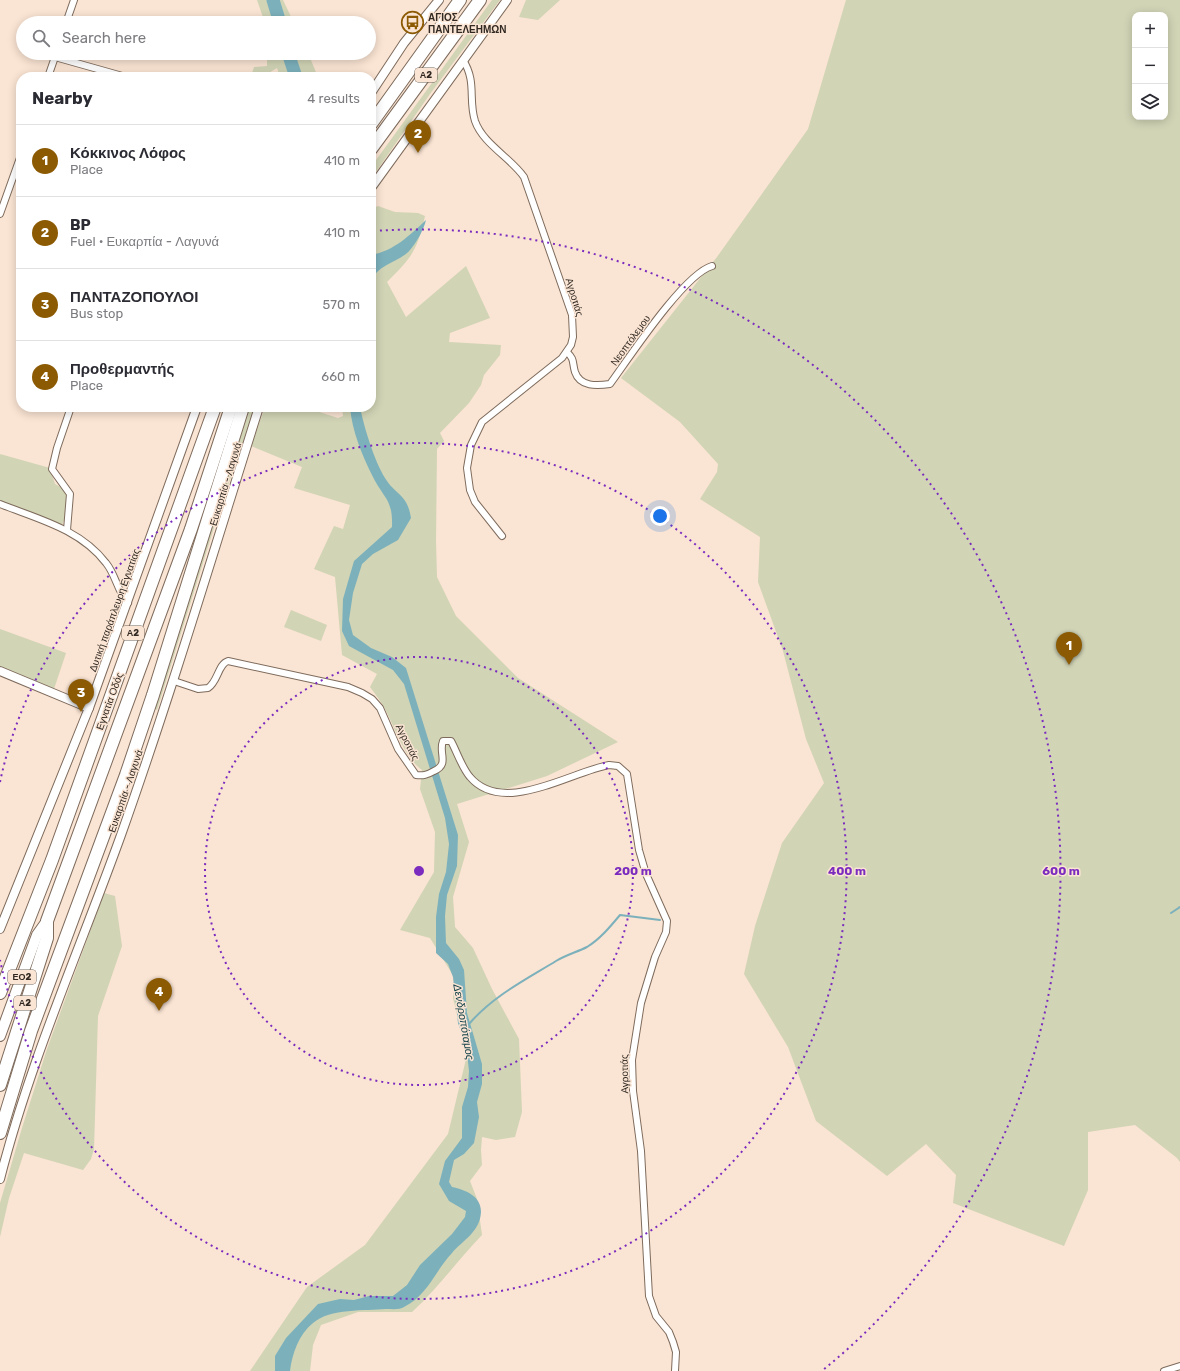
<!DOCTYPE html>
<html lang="en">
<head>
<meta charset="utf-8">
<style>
  :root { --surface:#fff; --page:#f7f7f7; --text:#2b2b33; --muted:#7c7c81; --line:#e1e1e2; --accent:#8b5a02 }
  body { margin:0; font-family:Rubik,sans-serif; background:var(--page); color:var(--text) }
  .controls { position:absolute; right:12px; top:12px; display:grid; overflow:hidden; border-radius:8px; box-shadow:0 2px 10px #0003 }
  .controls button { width:36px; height:36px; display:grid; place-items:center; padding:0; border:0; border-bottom:1px solid var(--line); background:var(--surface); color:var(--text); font:20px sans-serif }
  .you { position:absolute; left:660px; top:516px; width:14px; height:14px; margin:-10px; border:3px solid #fff; border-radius:50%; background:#1a73e8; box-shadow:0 0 0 6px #1a73e833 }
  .badge { display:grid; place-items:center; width:26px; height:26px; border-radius:50%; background:var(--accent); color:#fff; font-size:13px; font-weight:700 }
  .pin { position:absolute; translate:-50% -33px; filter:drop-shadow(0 1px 2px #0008) }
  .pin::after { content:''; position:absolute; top:21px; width:14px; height:12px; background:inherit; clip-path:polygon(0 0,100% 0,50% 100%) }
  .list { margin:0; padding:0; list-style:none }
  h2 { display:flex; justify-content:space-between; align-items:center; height:52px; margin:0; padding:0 16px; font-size:17px }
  h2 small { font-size:13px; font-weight:400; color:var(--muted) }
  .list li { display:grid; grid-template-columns:26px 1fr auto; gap:12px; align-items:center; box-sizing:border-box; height:72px; padding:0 16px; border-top:1px solid var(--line) }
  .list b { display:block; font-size:15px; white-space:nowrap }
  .list p { margin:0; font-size:13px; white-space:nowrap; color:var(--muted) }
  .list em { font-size:13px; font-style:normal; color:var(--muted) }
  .icon { flex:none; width:22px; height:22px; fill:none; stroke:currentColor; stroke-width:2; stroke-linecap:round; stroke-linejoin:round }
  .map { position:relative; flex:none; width:1180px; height:1371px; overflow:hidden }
  .search { position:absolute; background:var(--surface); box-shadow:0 2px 10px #0003; left:16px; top:16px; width:360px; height:44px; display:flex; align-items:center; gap:10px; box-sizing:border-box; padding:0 14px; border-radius:22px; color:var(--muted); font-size:15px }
  .panel { position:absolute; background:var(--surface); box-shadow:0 2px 10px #0003; left:16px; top:72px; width:360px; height:340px; border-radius:16px }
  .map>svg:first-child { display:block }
  .green { fill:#d1d4b5; fill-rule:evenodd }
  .water { fill:#7cb1bc }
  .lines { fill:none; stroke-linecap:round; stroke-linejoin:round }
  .stream { stroke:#7cb1bc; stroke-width:2 }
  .river { stroke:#7cb1bc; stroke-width:13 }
  .minor-casing { stroke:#7e6b5c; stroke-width:8 }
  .tertiary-casing { stroke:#7e6b5c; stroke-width:10 }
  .trunk-casing { stroke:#7e6b5c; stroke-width:12 }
  .motorway-casing { stroke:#7e6b5c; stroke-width:14 }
  .minor { stroke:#fff; stroke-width:6 }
  .tertiary { stroke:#fff; stroke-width:8 }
  .trunk { stroke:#fff; stroke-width:10 }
  .motorway { stroke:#fff; stroke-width:12 }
  .ring { fill:none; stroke:#7b2cbf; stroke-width:2; stroke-dasharray:2 4 }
  .labels { text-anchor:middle; stroke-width:3; stroke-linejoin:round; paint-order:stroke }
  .shield { fill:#fae4d3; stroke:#6d6157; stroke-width:1 }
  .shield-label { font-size:9px; font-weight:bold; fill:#312922 }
  .poi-label { font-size:10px; font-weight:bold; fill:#312922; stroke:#fae4d3; text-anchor:start }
  .street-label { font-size:10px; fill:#312922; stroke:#fae4d3 }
  .water-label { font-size:11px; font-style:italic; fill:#0b3e46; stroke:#fae4d3 }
  .centre { fill:#7b2cbf; stroke:#fae4d3; stroke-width:2 }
  .ring-label { font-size:12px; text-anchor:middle; font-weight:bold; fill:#7b2cbf; stroke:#fae4d3; stroke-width:3; stroke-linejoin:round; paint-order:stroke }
</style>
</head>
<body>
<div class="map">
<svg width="1180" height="1371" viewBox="0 0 1180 1371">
  <rect width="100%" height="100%" fill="#fae4d3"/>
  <g class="green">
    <path d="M257,0H283L294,23H265Z"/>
    <path d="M492,0H500L430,94L371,179V167Z"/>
    <path d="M526,0H560L538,20L519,17Z"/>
    <path d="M846,0H1180V1162L1177,1158L1135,1125L1088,1132V1190L1064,1246L953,1203L956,1175L926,1144L887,1176L816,1121L788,1047L744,974L755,926L782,843L824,783L806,739L783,651L758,582L760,537L700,499L717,472L718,464L680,422L621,378L717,257L808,129ZM1135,15H1165V117H1135Z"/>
    <path d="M267,53H308L318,77H280L277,68L262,77L251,76L254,67L267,66Z"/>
    <path d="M378,206L395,212L418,213L425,216C417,251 412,257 387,282L406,317L466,266L490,318L450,333L449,342L501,345L500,355L484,375L481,385L469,403L440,433L444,441L437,449L436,541L437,577L456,616L518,678L618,742L547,776L457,804L469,842L453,897L455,927L473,948L492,989L519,1039L522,1112L515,1137L496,1140L482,1137L481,1150L482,1165L470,1181L477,1199L482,1235C458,1260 438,1288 412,1312H358L321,1325L313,1345L310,1371H250L307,1287L365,1245L448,1134L467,1055L453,998L454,977L430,938L400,930L434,872L435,832L420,789L422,770C404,757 396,730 386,711C382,703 376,695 370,687L377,674L342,655L335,577L314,569L334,526L343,529L350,505L294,488L302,467L251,446L265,407H304L338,418L343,416L342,407H371V209Z"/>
    <path d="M249,407H255L218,515L157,710L152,707Z"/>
    <path d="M0,454L50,468L55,484L68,491L69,508L62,525L0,501Z"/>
    <path d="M291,610L327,625L321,641L284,627Z"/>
    <path d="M0,629L66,653L54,689L0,669Z"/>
    <path d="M104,893L115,896L122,946L98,1016L94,1149L91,1159L83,1170L24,1153L9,1198L0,1237V1203L22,1128L47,1049Z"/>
  </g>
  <g class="water">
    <path d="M426,220C424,229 417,242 410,250C399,263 372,265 371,286V255C394,251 410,235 426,220Z"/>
    <path d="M350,407H360C364,427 374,460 385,478C396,496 407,493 411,518L398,540L373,554L362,564L353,593L349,620L353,635L371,648L392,657L406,668L458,835L457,866L447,895L445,916L446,943L459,959L464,970L467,1013L482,1064V1084L477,1102L479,1117L474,1143L464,1154L454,1160L449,1182L452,1187C466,1190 481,1196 481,1212C480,1232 463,1240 452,1253C435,1271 428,1295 404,1307C400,1310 392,1309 386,1309C365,1311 330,1308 313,1323C299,1334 292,1354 290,1371H275V1356L286,1338L318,1304L340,1299L354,1300L369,1296H393L407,1285L420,1265L452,1234L465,1217L466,1211L449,1201L439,1184L445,1161L462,1138V1107L468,1087L469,1071L466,1045L458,1023L453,977L448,964L436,953V917L439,894L446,872L449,844L445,818L404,684L393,670L349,646L342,631L343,599L354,561L392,527C393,499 384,499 373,477C362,455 352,431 350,407Z"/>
  </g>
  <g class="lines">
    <g class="stream">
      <path d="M1171,913L1180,907"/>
      <path d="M469,1024C493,996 525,980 556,961C566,955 577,952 587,947C600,939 610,927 620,915L660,920"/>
    </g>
    <g class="river">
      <path d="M273,0L280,23"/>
      <path d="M288,53L296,77"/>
    </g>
    <defs>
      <g id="minor">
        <path d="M66,23L74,0"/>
        <path d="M55,57L126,77"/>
        <path d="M463,60C477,82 468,99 475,121C483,144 511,158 524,177L572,315L573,337L571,345L562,358L482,422L471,445L467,468L470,490L475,502L502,536"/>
        <path d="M48,77L56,54"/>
        <path d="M0,214L21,155"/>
        <path d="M567,352C575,360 572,362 575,372C580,387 597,386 610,384C629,358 684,274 712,266"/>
        <path d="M0,504C38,519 80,529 106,563C116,575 117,591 128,603"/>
        <path d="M67,530L70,494L52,469L57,448L71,407"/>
        <path d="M174,681L198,689L208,688C218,682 218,664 228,661L348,687L362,693L372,699L380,708L398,749L416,775C423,776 427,775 434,771C450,764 438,753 443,741H451C457,752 462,768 470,777C503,816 570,772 609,765L618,766L627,774L639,850L646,874L667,921L666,932L655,957L641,1003L632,1060L633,1091L641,1151L649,1296L656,1316L669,1332L673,1342L676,1352L675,1371"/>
        <path d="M1164,1371L1180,1366"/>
      </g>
      <g id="tertiary">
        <path d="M371,93L404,43L439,0"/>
        <path d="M371,188L507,0"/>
        <path d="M0,671L89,708"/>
        <path d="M0,929L89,708L197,407"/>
        <path d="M0,1179C30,1061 80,949 121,835C171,694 214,550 259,407"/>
      </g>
      <path id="trunk" d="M0,1036L37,935L47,921"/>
      <g id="motorway">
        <path d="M371,124L460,0"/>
        <path d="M371,149L480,0"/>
        <path d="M0,993L52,860L215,407"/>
        <path d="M0,1085L47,938V921L191,529L231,407"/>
        <path d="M0,1133L31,1031L126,775L153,695L243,407"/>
      </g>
    </defs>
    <use href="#minor" class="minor-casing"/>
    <use href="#tertiary" class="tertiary-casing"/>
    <use href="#trunk" class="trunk-casing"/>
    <use href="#motorway" class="motorway-casing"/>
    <use href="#minor" class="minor"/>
    <use href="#tertiary" class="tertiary"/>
    <use href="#trunk" class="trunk"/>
    <use href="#motorway" class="motorway"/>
  </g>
  <g class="ring">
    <circle cx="419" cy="871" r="214"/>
    <path d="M0 782A428 428 0 1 1 0 960"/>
    <path d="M374 231A642 642 0 0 1 823 1370"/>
  </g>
  <defs>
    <symbol id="bus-ring" viewBox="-11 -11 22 22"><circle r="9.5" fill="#fae4d3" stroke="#8b5a02" stroke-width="1.5"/><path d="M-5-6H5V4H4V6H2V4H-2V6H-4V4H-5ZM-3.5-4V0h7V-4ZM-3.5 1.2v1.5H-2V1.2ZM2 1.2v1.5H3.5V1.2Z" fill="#8b5a02"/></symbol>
  </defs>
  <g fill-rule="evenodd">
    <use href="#bus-ring" x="400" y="10" width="25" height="25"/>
  </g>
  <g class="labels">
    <g class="shield">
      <rect x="415" y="68" width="22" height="14" rx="3"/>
      <rect x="122" y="626" width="22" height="14" rx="3"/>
      <rect x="8" y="970" width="28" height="14" rx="3"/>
      <rect x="14" y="996" width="22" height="14" rx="3"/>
    </g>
    <g class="shield-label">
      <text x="426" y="78">Α2</text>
      <text x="133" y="636">Α2</text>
      <text x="22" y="980">ΕΟ2</text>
      <text x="25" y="1006">Α2</text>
    </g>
    <g class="poi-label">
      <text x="428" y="21">ΑΓΙΟΣ<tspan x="428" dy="12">ΠΑΝΤΕΛΕΗΜΩΝ</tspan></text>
    </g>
    <g class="street-label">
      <text transform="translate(575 297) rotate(73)" y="4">Αγροτιάς</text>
      <text transform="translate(630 340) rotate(-54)" y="4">Νεοπτόλεμου</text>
      <text transform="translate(225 484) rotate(-73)" y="4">Ευκαρπία - Λαγυνά</text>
      <text transform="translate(114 610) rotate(-70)" y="4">Δυτική παράπλευρη Εγνατίας</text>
      <text transform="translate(109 701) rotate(-70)" y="4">Εγνατία Οδός</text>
      <text transform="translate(408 742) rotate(63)" y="4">Αγροτιάς</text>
      <text transform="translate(125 791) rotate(-71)" y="4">Ευκαρπία - Λαγυνά</text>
      <text transform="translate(624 1074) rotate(-91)" y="4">Αγροτιάς</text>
    </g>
    <g class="water-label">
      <text transform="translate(464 1022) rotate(80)" y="4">Δενδροπόταμος</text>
    </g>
  </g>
  <circle cx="419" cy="871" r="6" class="centre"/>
  <g class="ring-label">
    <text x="633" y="875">200 m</text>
    <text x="847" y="875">400 m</text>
    <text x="1061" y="875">600 m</text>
  </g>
</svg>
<div class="controls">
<button>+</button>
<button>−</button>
<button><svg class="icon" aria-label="layers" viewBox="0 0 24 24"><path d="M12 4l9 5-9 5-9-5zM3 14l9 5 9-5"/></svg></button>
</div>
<div class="you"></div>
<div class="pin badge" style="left:1069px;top:665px">1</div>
<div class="pin badge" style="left:418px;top:153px">2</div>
<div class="pin badge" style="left:81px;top:712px">3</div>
<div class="pin badge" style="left:159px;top:1011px">4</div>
<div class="search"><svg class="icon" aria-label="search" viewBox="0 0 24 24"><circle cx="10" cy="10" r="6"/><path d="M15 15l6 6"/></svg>Search here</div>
<section class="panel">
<h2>Nearby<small>4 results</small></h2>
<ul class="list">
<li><span class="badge">1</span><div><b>Κόκκινος Λόφος</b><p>Place</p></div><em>410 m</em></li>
<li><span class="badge">2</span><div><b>BP</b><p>Fuel · Ευκαρπία - Λαγυνά</p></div><em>410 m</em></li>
<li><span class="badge">3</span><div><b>ΠΑΝΤΑΖΟΠΟΥΛΟΙ</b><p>Bus stop</p></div><em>570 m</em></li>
<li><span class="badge">4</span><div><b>Προθερμαντής</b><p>Place</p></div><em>660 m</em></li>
</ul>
</section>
</div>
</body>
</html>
